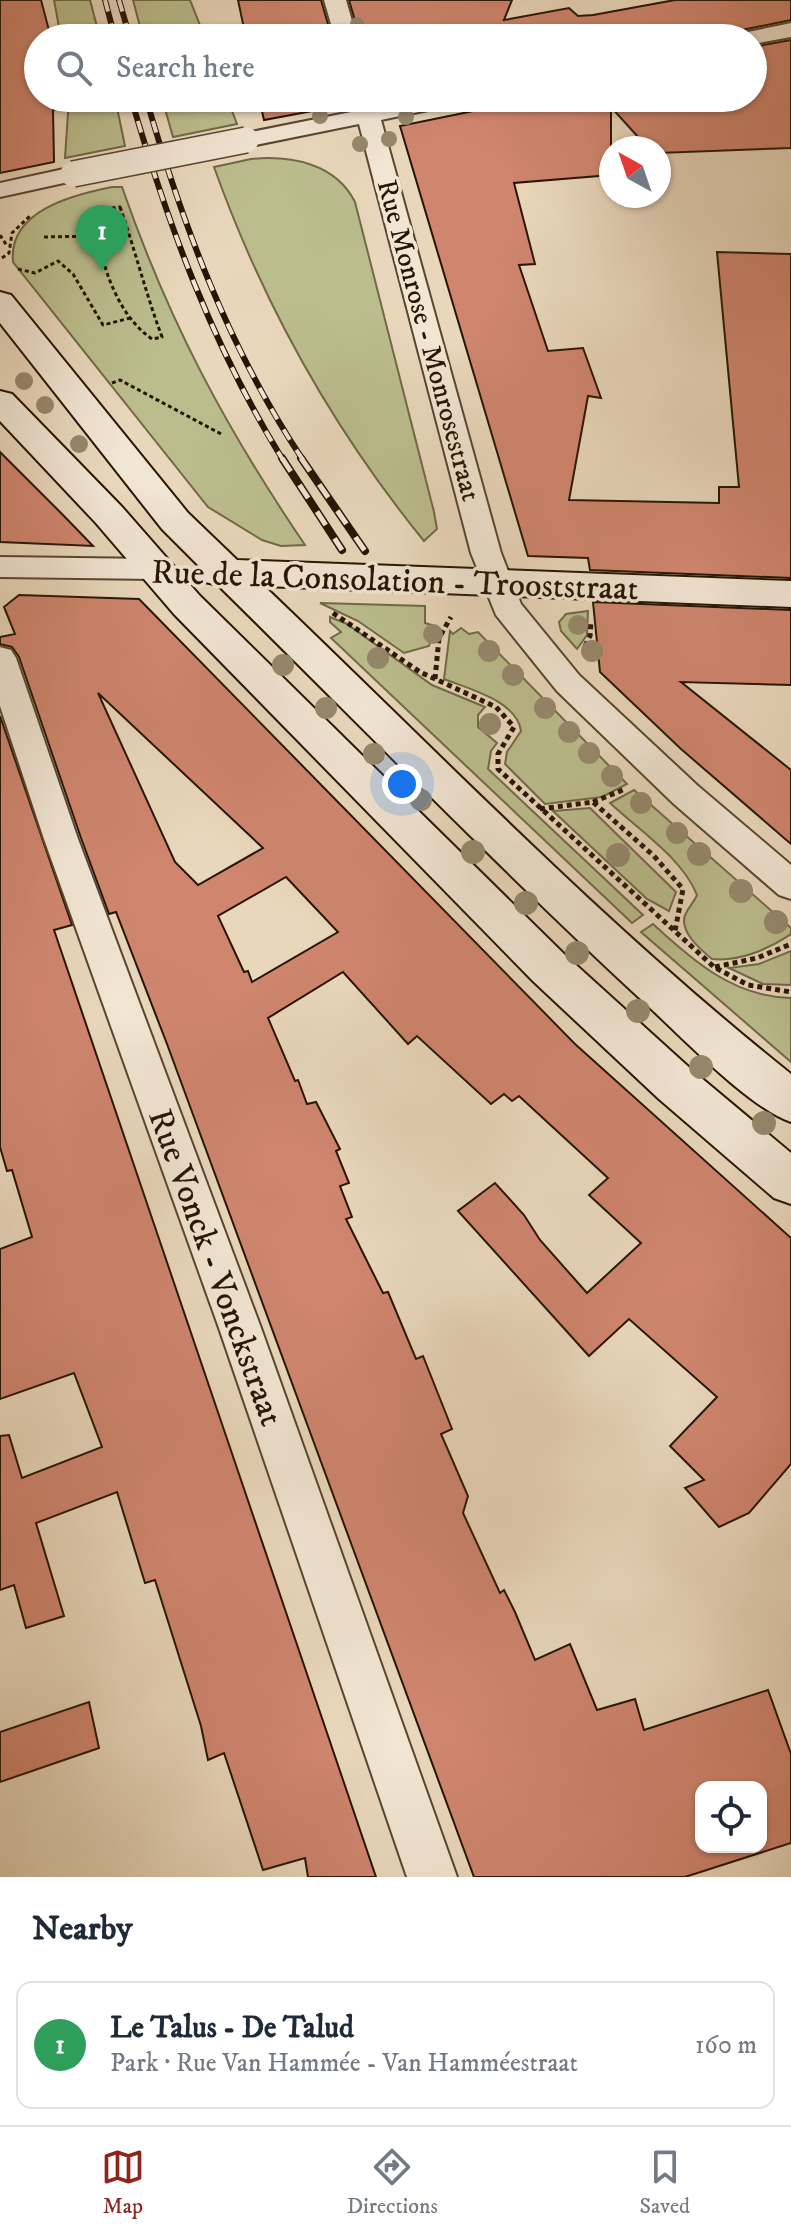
<!DOCTYPE html>
<html lang="en">
<head>
<meta charset="utf-8">
<style>
  :root { --surface:#fff; --page:#f2f2f3; --text:#1f2937; --muted:#747a83; --line:#e0e1e3; --accent:#8f2418 }
  body { margin:0; font-family:"IM FELL DW Pica",serif; background:var(--page); color:var(--text) }
  .controls { position:absolute; right:24px; bottom:24px; display:grid; overflow:hidden; border-radius:16px; box-shadow:0 2px 6px #0004 }
  .controls button { width:72px; height:72px; display:grid; place-items:center; padding:0; border:0; border-bottom:2px solid var(--line); background:var(--surface); color:var(--text); font:40px sans-serif }
  .compass { position:absolute; left:599px; top:136px; width:72px; height:72px; border-radius:50%; background:var(--surface); box-shadow:0 2px 6px #0004; rotate:320deg }
  .you { position:absolute; left:402px; top:784px; width:28px; height:28px; margin:-20px; border:6px solid #fff; border-radius:50%; background:#1a73e8; box-shadow:0 0 0 12px #1a73e833 }
  .badge { display:grid; place-items:center; width:52px; height:52px; border-radius:50%; background:var(--accent); color:#fff; font-size:26px; font-weight:700 }
  .pin { position:absolute; translate:-50% -66px; filter:drop-shadow(0 2px 4px #0008) }
  .pin::after { content:''; position:absolute; top:42px; width:28px; height:24px; background:inherit; clip-path:polygon(0 0,100% 0,50% 100%) }
  .list { margin:0; padding:0; list-style:none }
  h2 { display:flex; justify-content:space-between; align-items:center; height:104px; margin:0; padding:0 32px; font-size:34px }
  h2 small { font-size:26px; font-weight:400; color:var(--muted) }
  .list li { display:grid; grid-template-columns:52px 1fr auto; gap:24px; align-items:center; box-sizing:border-box; height:128px; margin:0 16px 16px; padding:0 16px; border:2px solid var(--line); border-radius:16px }
  .list b { display:block; font-size:30px; white-space:nowrap }
  .list p { margin:0; font-size:26px; white-space:nowrap; color:var(--muted) }
  .list em { font-size:26px; font-style:normal; color:var(--muted) }
  .icon { flex:none; width:44px; height:44px; fill:none; stroke:currentColor; stroke-width:2; stroke-linecap:round; stroke-linejoin:round }
  .map { position:relative; flex:none; width:791px; height:1877px; overflow:hidden }
  .search { position:absolute; background:var(--surface); box-shadow:0 2px 6px #0004; left:24px; right:24px; top:24px; height:88px; display:flex; align-items:center; gap:20px; box-sizing:border-box; padding:0 28px; border-radius:44px; color:var(--muted); font-size:30px }
  .sheet { height:248px; background:var(--surface) }
  nav { display:flex; justify-content:space-around; align-items:center; box-sizing:border-box; height:112px; border-top:2px solid var(--line); background:var(--surface); font-size:22px; color:var(--muted) }
  nav a { display:grid; justify-items:center; gap:4px }
  nav .on { color:var(--accent) }
  .map>svg:first-child { display:block }
  .green { fill:#bbbd8d; stroke:#716948; stroke-width:2 }
  .building { fill:#cf856e; stroke:#271502; stroke-width:2; fill-rule:evenodd }
  .lines { fill:none; stroke-linecap:round; stroke-linejoin:round }
  .street-casing { stroke:#584630; stroke-width:4 }
  .secondary-casing { stroke:#271502; stroke-width:4 }
  .path-far1 { stroke:#271502; stroke-width:3; stroke-dasharray:4 3; stroke-linecap:butt }
  .path { stroke:#271502; stroke-width:5; stroke-dasharray:5 4; stroke-linecap:butt }
  .street { fill:#f1e5d3; fill-rule:evenodd }
  .secondary { fill:#f1e5d3; fill-rule:evenodd }
  .rail-far1-casing { stroke:#271502; stroke-width:6 }
  .rail-casing { stroke:#271502; stroke-width:8 }
  .rail-far1 { stroke:#f1e5d3; stroke-width:4; stroke-dasharray:12; stroke-linecap:butt }
  .rail { stroke:#f1e5d3; stroke-width:5; stroke-dasharray:16; stroke-linecap:butt }
  .street-bridge-casing { stroke:#584630; stroke-width:28; stroke-linecap:butt }
  .street-bridge { stroke:#f1e5d3; stroke-width:25 }
  .tree { fill:#96886c }
  .labels { text-anchor:middle; stroke-width:7; stroke-linejoin:round; paint-order:stroke }
  .far-street-label { font-size:28px; fill:#271502; stroke:#f1e5d3 }
  .street-label { font-size:34px; fill:#271502; stroke:#f1e5d3 }
</style>
</head>
<body>
<div class="map">
<svg width="791" height="1877" viewBox="0 0 791 1877">
  <rect width="100%" height="100%" fill="#e9d7bb"/>
  <filter id="stains"><feTurbulence type="fractalNoise" baseFrequency=".0025" numOctaves="4"/><feColorMatrix values="0 0 0 0 .2 0 0 0 0 .09 0 0 0 0 .02 0 0 0 .5 -.17"/></filter>
  <radialGradient id="worn" r=".72"><stop offset=".6" stop-color="#630" stop-opacity="0"/><stop offset="1" stop-color="#630" stop-opacity=".3"/></radialGradient>
  <g class="green">
    <path d="M54,0H90L100,38H61Z"/>
    <path d="M133,0H190L205,38H143Z"/>
    <path d="M69,98H115L125,146L65,158Z"/>
    <path d="M162,98H227L237,124L173,137Z"/>
    <path d="M251,159C292,155 336,164 355,202L434,512L437,529L424,541C332,428 263,304 214,167Z"/>
    <path d="M112,187H122C169,322 225,427 305,545L281,546L262,540L208,507L13,262C8,211 72,195 112,187Z"/>
    <path d="M320,603L425,606V623L435,626L429,646L404,653L358,621Z"/>
    <path d="M588,611L587,635L577,649L561,631L559,622L566,614Z"/>
    <path d="M330,617L347,624L432,685L485,707L478,715V727L497,743L491,751L488,769L643,915L632,923L331,638L341,632L330,622Z"/>
    <path d="M461,628L469,634L478,632L627,784L602,797L545,804L505,764L507,752L521,731C517,701 469,689 444,679L450,631L453,634Z"/>
    <path d="M634,790L791,928V934C769,949 739,962 712,959C701,950 677,930 686,913C689,907 694,902 697,895C682,858 639,830 610,803Z"/>
    <path d="M590,808L676,892L669,911L647,899L553,811Z"/>
    <path d="M653,924C693,961 734,997 791,998V1062L641,932Z"/>
    <path d="M791,951V985L763,984L729,968L759,964Z"/>
  </g>
  <g class="building">
    <path d="M0,0H41L51,38H38V98H62V107L53,110L54,162L0,173Z"/>
    <path d="M238,0H321L332,38H246Z"/>
    <path d="M349,0H512L504,20L569,8L578,16L593,15L675,0H791V20L742,30L737,38H510L501,28L497,38H360Z"/>
    <path d="M791,40V148L659,153V148H648L611,107V175L514,183L535,264L519,265L548,351L583,348L601,398L588,396L569,500L719,503V487H739L717,252L791,254V578L590,570L588,558L528,556L400,126L537,98H753V47Z"/>
    <path d="M259,98H332L334,107L264,120Z"/>
    <path d="M0,452L62,514L93,546L0,542Z"/>
    <path d="M19,595L139,599L575,1044L791,1238V1464L749,1513L719,1527L685,1488L704,1480L670,1446L717,1397L629,1319L589,1356L458,1211L495,1183L524,1215L540,1240L587,1293L641,1243L589,1195L608,1178L519,1096L512,1101L504,1094L491,1104L417,1036L408,1044L343,972L268,1018L295,1081L298,1080L307,1104L316,1102L340,1149L336,1151L349,1183L340,1186L352,1217L346,1219L383,1293L388,1292L416,1359L423,1356L452,1429L441,1434L468,1496L463,1513L500,1593L504,1590L515,1612L535,1660L570,1644L597,1710L635,1699L644,1730L768,1690L791,1754V1843L685,1877H474L167,1044L116,912L109,914L81,838L19,657L12,647L0,644V637L15,634L4,607ZM98,693L263,848L198,885L175,862ZM286,877L338,932L252,982L248,971L244,972L218,916ZM701,1787H761V1847H701Z"/>
    <path d="M593,602L791,610V685L681,682L791,770V844L681,749L600,672Z"/>
    <path d="M0,716L72,925L54,930L376,1877H308L305,1858L263,1870L224,1753L208,1760L201,1726L155,1580L145,1583L117,1492L36,1523L64,1616L26,1628L14,1585L0,1590V1436L9,1435L22,1478L102,1447L74,1373L0,1399V1249L32,1237L12,1170L7,1171L0,1147Z"/>
    <path d="M89,1702L99,1748L0,1782V1732Z"/>
  </g>
  <g class="lines">
    <defs>
      <g id="street">
        <path d="M324,0H346L357,38H335Z"/>
        <path d="M791,23V37L753,44V38H740L743,33Z"/>
        <path d="M352,98H376L378,106L419,98H465L461,103L381,120L501,553L521,604L579,675L698,786L791,865V899L779,895L674,804L557,691L496,615L471,553L359,124L246,147L238,145L234,140L238,135L246,133L356,111Z"/>
        <path d="M73,167L82,169L85,174L82,179L0,197V183Z"/>
        <path d="M0,557L155,559L166,562L170,569L166,576L155,579L0,577Z"/>
        <path d="M0,647L11,650L16,658L78,839L261,1328L457,1877H407L219,1328L44,839L0,706Z"/>
      </g>
      <g id="secondary">
        <path d="M0,292L11,295L188,513L237,560L791,581V607L264,586C437,751 604,925 791,1074V1122C748,1107 682,1037 646,1004C500,869 360,725 218,585L201,581L195,572L199,566L162,529L0,323Z"/>
        <path d="M0,391L12,394L122,507L200,596L565,955L693,1071L791,1153V1204L774,1198L659,1099L533,981L174,614L96,523L0,421Z"/>
      </g>
    </defs>
    <use href="#street" class="street-casing"/>
    <use href="#secondary" class="secondary-casing"/>
    <g class="path-far1">
      <path d="M120,207C135,250 146,294 162,337L152,339C120,317 104,273 98,236L114,222L112,208Z"/>
      <path d="M0,235L7,246"/>
      <path d="M44,237L98,236"/>
      <path d="M2,258L9,253L12,233L30,216"/>
      <path d="M18,269L35,273L58,261L73,274L103,325L130,318"/>
      <path d="M112,383L120,380L223,435"/>
    </g>
    <g class="path">
      <path d="M333,613L420,672L496,707L514,727L498,754V769L714,967L748,985L791,992"/>
      <path d="M585,646L590,636L591,622"/>
      <path d="M435,679L439,638L451,617"/>
      <path d="M593,802L625,789"/>
      <path d="M540,809L593,802L654,856L683,889L675,931"/>
      <path d="M715,967L757,958L791,944"/>
    </g>
    <use href="#street" class="street"/>
    <use href="#secondary" class="secondary"/>
    <defs>
      <g id="rail-far1">
        <path d="M105,0L115,38"/>
        <path d="M119,0L130,38"/>
        <path d="M131,98C168,225 213,347 283,460"/>
        <path d="M146,98C183,226 229,349 303,460"/>
      </g>
      <g id="rail">
        <path d="M282,458L342,550"/>
        <path d="M301,458L365,551"/>
      </g>
    </defs>
    <use href="#rail-far1" class="rail-far1-casing"/>
    <use href="#rail" class="rail-casing"/>
    <use href="#rail-far1" class="rail-far1"/>
    <use href="#rail" class="rail"/>
    <defs>
      <path id="street-bridge" d="M73,174L246,140"/>
    </defs>
    <use href="#street-bridge" class="street-bridge-casing"/>
    <use href="#street-bridge" class="street-bridge"/>
  </g>
  <g class="tree">
    <circle cx="357" cy="24" r="7"/>
    <circle cx="320" cy="116" r="8"/>
    <circle cx="406" cy="117" r="8"/>
    <circle cx="389" cy="139" r="8"/>
    <circle cx="360" cy="144" r="8"/>
    <circle cx="24" cy="381" r="9"/>
    <circle cx="45" cy="405" r="9"/>
    <circle cx="79" cy="444" r="9"/>
    <circle cx="578" cy="625" r="10"/>
    <circle cx="433" cy="634" r="10"/>
    <circle cx="489" cy="651" r="11"/>
    <circle cx="592" cy="651" r="11"/>
    <circle cx="378" cy="658" r="11"/>
    <circle cx="283" cy="665" r="11"/>
    <circle cx="513" cy="675" r="11"/>
    <circle cx="326" cy="708" r="11"/>
    <circle cx="545" cy="708" r="11"/>
    <circle cx="490" cy="724" r="11"/>
    <circle cx="569" cy="732" r="11"/>
    <circle cx="589" cy="753" r="11"/>
    <circle cx="374" cy="754" r="11"/>
    <circle cx="612" cy="776" r="11"/>
    <circle cx="421" cy="800" r="11"/>
    <circle cx="641" cy="803" r="11"/>
    <circle cx="677" cy="833" r="11"/>
    <circle cx="473" cy="852" r="12"/>
    <circle cx="699" cy="854" r="12"/>
    <circle cx="618" cy="855" r="12"/>
    <circle cx="741" cy="891" r="12"/>
    <circle cx="526" cy="903" r="12"/>
    <circle cx="776" cy="922" r="12"/>
    <circle cx="577" cy="953" r="12"/>
    <circle cx="638" cy="1011" r="12"/>
    <circle cx="701" cy="1067" r="12"/>
    <circle cx="764" cy="1123" r="12"/>
  </g>
  <g class="labels">
    <g class="far-street-label">
      <text transform="translate(430 340) rotate(75)" y="10">Rue Monrose - Monrosestraat</text>
    </g>
    <g class="street-label">
      <text transform="translate(395 579) rotate(2)" y="12">Rue de la Consolation - Trooststraat</text>
      <text transform="translate(217 1267) rotate(70)" y="12">Rue Vonck - Vonckstraat</text>
    </g>
  </g>
  <rect width="100%" height="100%" filter="url(#stains)"/>
  <rect width="100%" height="100%" fill="url(#worn)"/>
</svg>
<div class="controls">
<button><svg class="icon" aria-label="locate" viewBox="0 0 24 24"><circle cx="12" cy="12" r="6"/><path d="M12 2v4M12 18v4M2 12h4M18 12h4"/></svg></button>
</div>
<svg class="compass" viewBox="-18 -18 36 36"><path d="M0-13l5 13h-10z" fill="#e53935"/><path d="M0 13l5-13h-10z" fill="#747a83"/></svg>
<div class="you"></div>
<div class="pin badge" style="left:102px;top:271px;background:#2e9e5b">1</div>
<div class="search"><svg class="icon" aria-label="search" viewBox="0 0 24 24"><circle cx="10" cy="10" r="6"/><path d="M15 15l6 6"/></svg>Search here</div>
</div>
<section class="sheet">
<h2>Nearby<small></small></h2>
<ul class="list">
<li><span class="badge" style="background:#2e9e5b">1</span><div><b>Le Talus - De Talud</b><p>Park · Rue Van Hammée - Van Hamméestraat</p></div><em>160 m</em></li>
</ul>
</section>
<nav>
<a class="on"><svg class="icon" aria-label="map" viewBox="0 0 24 24"><path d="M3 6l6-2 6 2 6-2v14l-6 2-6-2-6 2zM9 4v14M15 6v14"/></svg>Map</a>
<a><svg class="icon" aria-label="directions" viewBox="0 0 24 24"><path d="M12 3l9 9-9 9-9-9zM9 14v-3h6M13 9l2 2-2 2"/></svg>Directions</a>
<a><svg class="icon" aria-label="saved" viewBox="0 0 24 24"><path d="M7 4h10v16l-5-4-5 4z"/></svg>Saved</a>
</nav>
</body>
</html>
